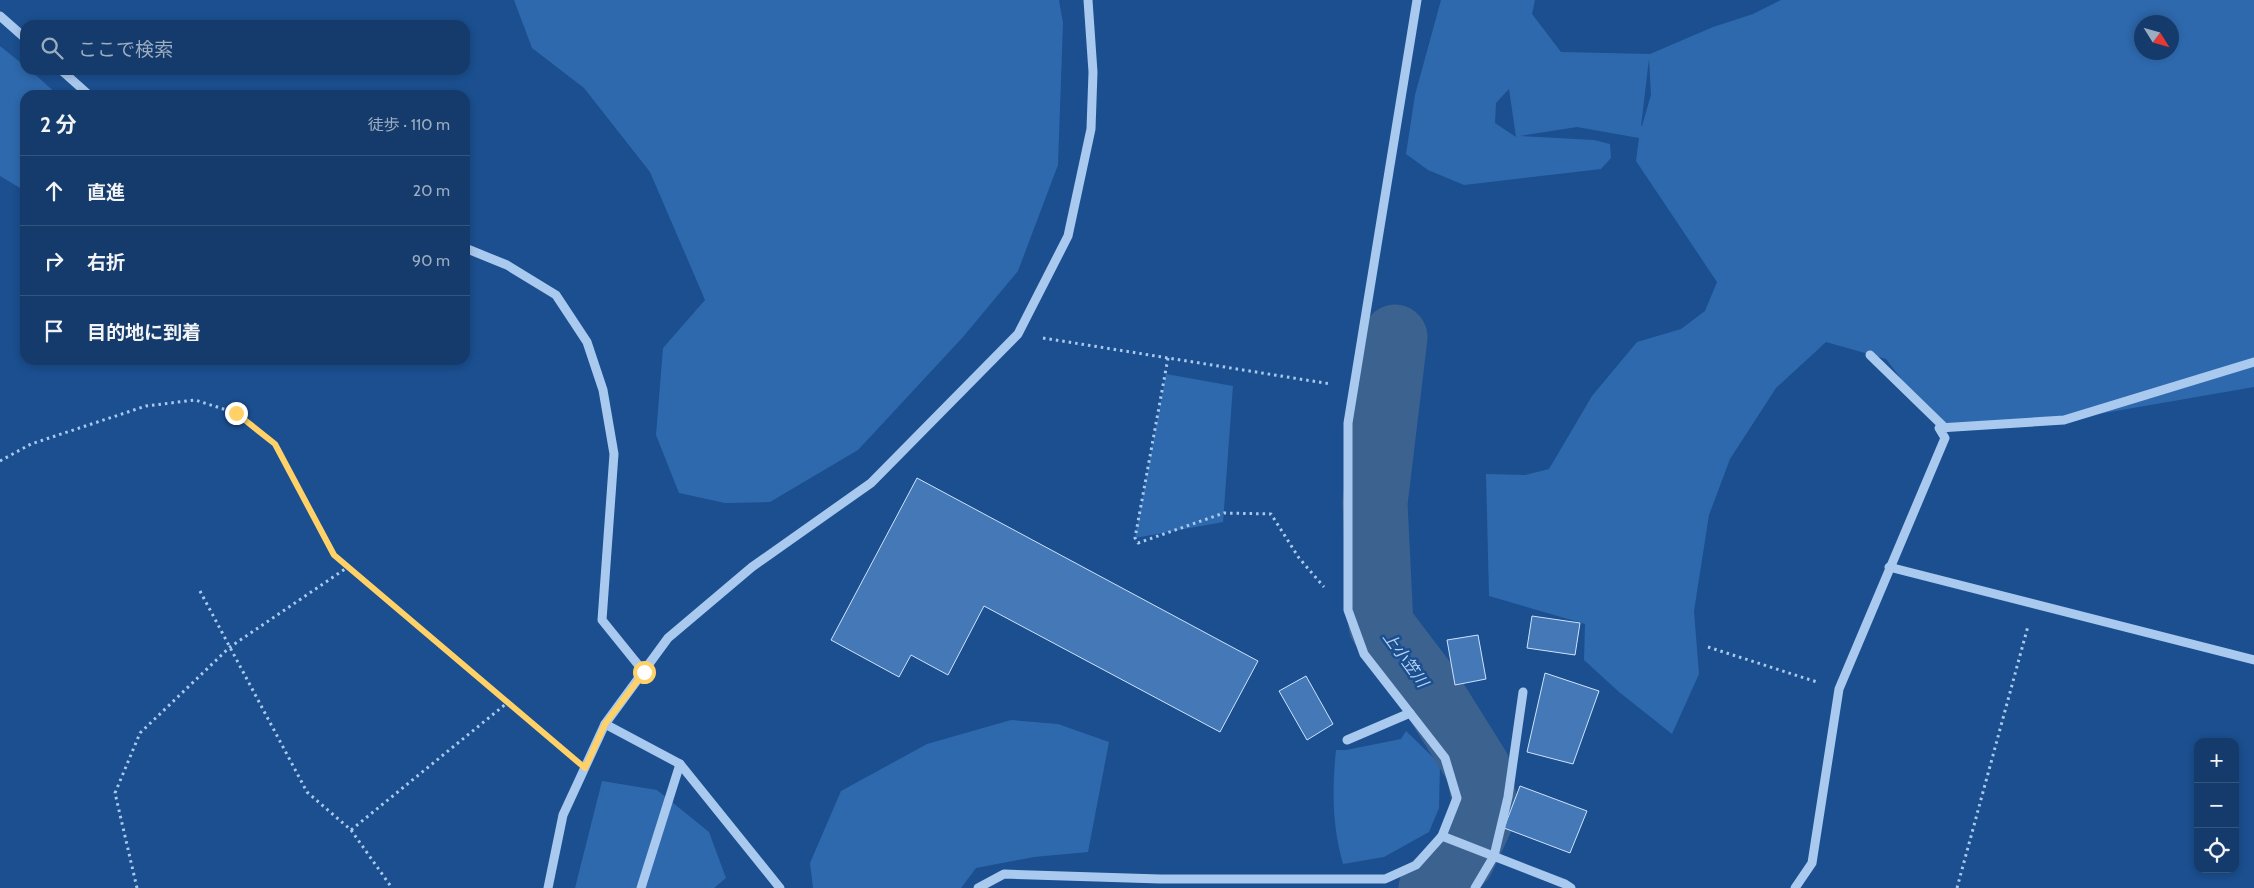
<!DOCTYPE html>
<html lang="ja">
<head>
<meta charset="utf-8">
<style>
  :root { --surface:#143b6b; --page:#214673; --text:#f1f3f6; --muted:#9dadc1; --line:#33557e }
  body { margin:0; font-family:Cabin,"Noto Sans JP",sans-serif; background:var(--page); color:var(--text) }
  .controls { position:absolute; right:15px; bottom:15px; display:grid; overflow:hidden; border-radius:10px; box-shadow:0 2px 8px #0003 }
  .controls button { width:45px; height:45px; display:grid; place-items:center; padding:0; border:0; border-bottom:1px solid var(--line); background:var(--surface); color:var(--text); font:25px sans-serif }
  .compass { position:absolute; left:2134px; top:15px; width:45px; height:45px; border-radius:50%; background:var(--surface); box-shadow:0 2px 8px #0003; rotate:127deg }
  .stop { position:absolute; width:15px; height:15px; margin:-11px; border:4px solid #ffd166; border-radius:50%; background:#fff }
  .stop.end { background:#ffd166; border-color:#fff; box-shadow:0 1px 5px #0008 }
  .list { margin:0; padding:0; list-style:none }
  h2 { display:flex; justify-content:space-between; align-items:center; height:65px; margin:0; padding:0 20px; font-size:21px }
  h2 small { font-size:16px; font-weight:400; color:var(--muted) }
  .list li { display:grid; grid-template-columns:32px 1fr auto; gap:15px; align-items:center; box-sizing:border-box; height:70px; padding:0 20px; border-top:1px solid var(--line) }
  .list b { display:block; font-size:19px; white-space:nowrap }
  .list em { font-size:16px; font-style:normal; color:var(--muted) }
  .icon { flex:none; width:28px; height:28px; fill:none; stroke:currentColor; stroke-width:2; stroke-linecap:round; stroke-linejoin:round }
  .map { position:relative; flex:none; width:2254px; height:888px; overflow:hidden }
  .search { position:absolute; background:var(--surface); box-shadow:0 2px 8px #0003; left:20px; top:20px; width:450px; height:55px; display:flex; align-items:center; gap:12px; box-sizing:border-box; padding:0 18px; border-radius:15px; color:var(--muted); font-size:19px }
  .panel { position:absolute; background:var(--surface); box-shadow:0 2px 8px #0003; left:20px; top:90px; width:450px; height:275px; border-radius:15px }
  .map>svg:first-child { display:block }
  .green { fill:#2e69ad; fill-rule:evenodd }
  .lines { fill:none; stroke-linecap:round; stroke-linejoin:round }
  .river { stroke:#3c6290; stroke-width:65 }
  .building { fill:#4478b7; stroke:#cfe3fa }
  .path { stroke:#a9c9ee; stroke-width:3; stroke-dasharray:2.5 4; stroke-linecap:butt }
  .minor { stroke:#a9c9ee; stroke-width:9 }
  .route { stroke:#ffd166; stroke-width:6 }
  .labels { text-anchor:middle; stroke-width:5; stroke-linejoin:round; paint-order:stroke }
  .water-label { font-size:16px; font-style:italic; fill:#b5d3f5; stroke:#1b4f8f }
</style>
</head>
<body>
<div class="map">
<svg width="2254" height="888" viewBox="0 0 2254 888">
  <rect width="100%" height="100%" fill="#1b4f8f"/>
  <g class="green">
    <path d="M514,0H1059L1063,23L1058,165L1018,271L963,337L858,450L770,502L725,503L679,493L656,435L663,348L705,300L650,172L584,88L532,48Z"/>
    <path d="M1441,0H1535L1532,14L1561,52L1650,54L1713,27L1753,14L1781,0H2254V387L2064,420L1939,428L1886,359L1826,342L1776,388L1730,459L1709,515L1694,611L1699,674L1672,734L1619,692L1584,660L1585,624L1489,596L1486,474L1525,475L1549,469L1592,396L1637,342L1681,329L1705,311L1717,282L1636,161L1639,138L1577,127L1520,136L1594,140L1610,144L1611,158L1601,169L1464,185L1428,170L1406,154L1415,95ZM2142,22H2172V52H2142ZM1649,59L1651,95L1642,126H1641ZM1509,89L1516,137L1495,123L1496,103Z"/>
    <path d="M0,46L25,66V70H30L58,95H25V191L0,176Z"/>
    <path d="M1166,374L1233,386L1223,522L1135,538Z"/>
    <path d="M1011,720L1058,724L1109,742L1088,852L1034,857L976,868L961,888H813L810,863L841,791L927,744Z"/>
    <path d="M1406,731L1440,764L1439,808L1429,832L1384,857L1343,864C1332,824 1332,791 1336,750H1346L1401,739Z"/>
    <path d="M602,781L657,790L709,832L726,878L714,888H575Z"/>
  </g>
  <g class="lines">
    <path class="river" d="M1395,337L1375,503L1381,625L1423,680L1478,768L1486,809L1462,860L1431,888"/>
  </g>
  <g class="building">
    <path d="M917,478L1258,661L1220,732L984,606L948,675L911,655L899,677L831,640Z"/>
    <path d="M1532,616L1580,623L1575,655L1527,648Z"/>
    <path d="M1478,635L1486,679L1455,685L1447,640Z"/>
    <path d="M1545,673L1599,691L1573,764L1527,752Z"/>
    <path d="M1306,676L1333,724L1307,740L1279,691Z"/>
    <path d="M1520,786L1587,811L1570,853L1504,828Z"/>
  </g>
  <g class="lines">
    <g class="path">
      <path d="M1043,338L1331,384"/>
      <path d="M1168,358L1135,538L1138,543L1224,513L1271,514L1299,558L1324,587"/>
      <path d="M0,461L31,444L146,406L195,400L236,413L275,443L334,555L567,753"/>
      <path d="M200,591L307,792L351,830L507,703"/>
      <path d="M1708,647L1817,682"/>
      <path d="M351,830L392,888"/>
      <path d="M137,888L115,793L140,733L230,647L348,567"/>
      <path d="M1957,888L2028,626"/>
    </g>
    <g class="minor">
      <path d="M0,16L25,38"/>
      <path d="M61,70L89,95"/>
      <path d="M465,248L507,265L556,295L587,342L603,390L614,454L602,620L644,672"/>
      <path d="M1870,355L1945,428"/>
      <path d="M1889,567L2254,660"/>
      <path d="M605,724L680,764L780,888"/>
      <path d="M1347,740L1410,713"/>
      <path d="M1442,836L1565,884L1571,888"/>
      <path d="M548,888L563,815L605,724L668,638L752,567L871,483L1018,334L1068,236L1091,129L1093,72L1088,0"/>
      <path d="M641,888L680,764"/>
      <path d="M978,888L1004,874L1160,879H1385L1416,865L1442,836L1457,798L1445,758L1364,654L1348,610V423L1417,0"/>
      <path d="M1475,888L1494,856L1508,797L1523,692"/>
      <path d="M1795,888L1812,863L1839,689L1945,438L1939,428L2064,420L2254,362"/>
    </g>
  </g>
  <g class="lines">
    <path class="route" d="M236,413L275,444L334,555L585,768L605,724L644,672"/>
  </g>
  <g class="labels">
    <g class="water-label">
      <text transform="translate(1406 659) rotate(54)" y="6">上小笠川</text>
    </g>
  </g>
</svg>
<div class="controls">
<button>+</button>
<button>−</button>
<button><svg class="icon" aria-label="locate" viewBox="0 0 24 24"><circle cx="12" cy="12" r="6"/><path d="M12 2v4M12 18v4M2 12h4M18 12h4"/></svg></button>
</div>
<svg class="compass" viewBox="-18 -18 36 36"><path d="M0-13l5 13h-10z" fill="#e53935"/><path d="M0 13l5-13h-10z" fill="#9dadc1"/></svg>
<div class="stop" style="left:644px;top:672px"></div>
<div class="stop end" style="left:236px;top:413px"></div>
<div class="search"><svg class="icon" aria-label="search" viewBox="0 0 24 24"><circle cx="10" cy="10" r="6"/><path d="M15 15l6 6"/></svg>ここで検索</div>
<section class="panel">
<h2>2 分<small>徒歩 · 110 m</small></h2>
<ul class="list">
<li><svg class="icon" aria-label="ahead" viewBox="0 0 24 24"><path d="M12 20V5M6 11l6-6 6 6"/></svg><div><b>直進</b></div><em>20 m</em></li>
<li><svg class="icon" aria-label="right" viewBox="0 0 24 24"><path d="M7 20v-9h11M14 6l5 5-5 5"/></svg><div><b>右折</b></div><em>90 m</em></li>
<li><svg class="icon" aria-label="arrive" viewBox="0 0 24 24"><path d="M6 21V4h12l-3 4 3 4H6"/></svg><div><b>目的地に到着</b></div></li>
</ul>
</section>
</div>
</body>
</html>
